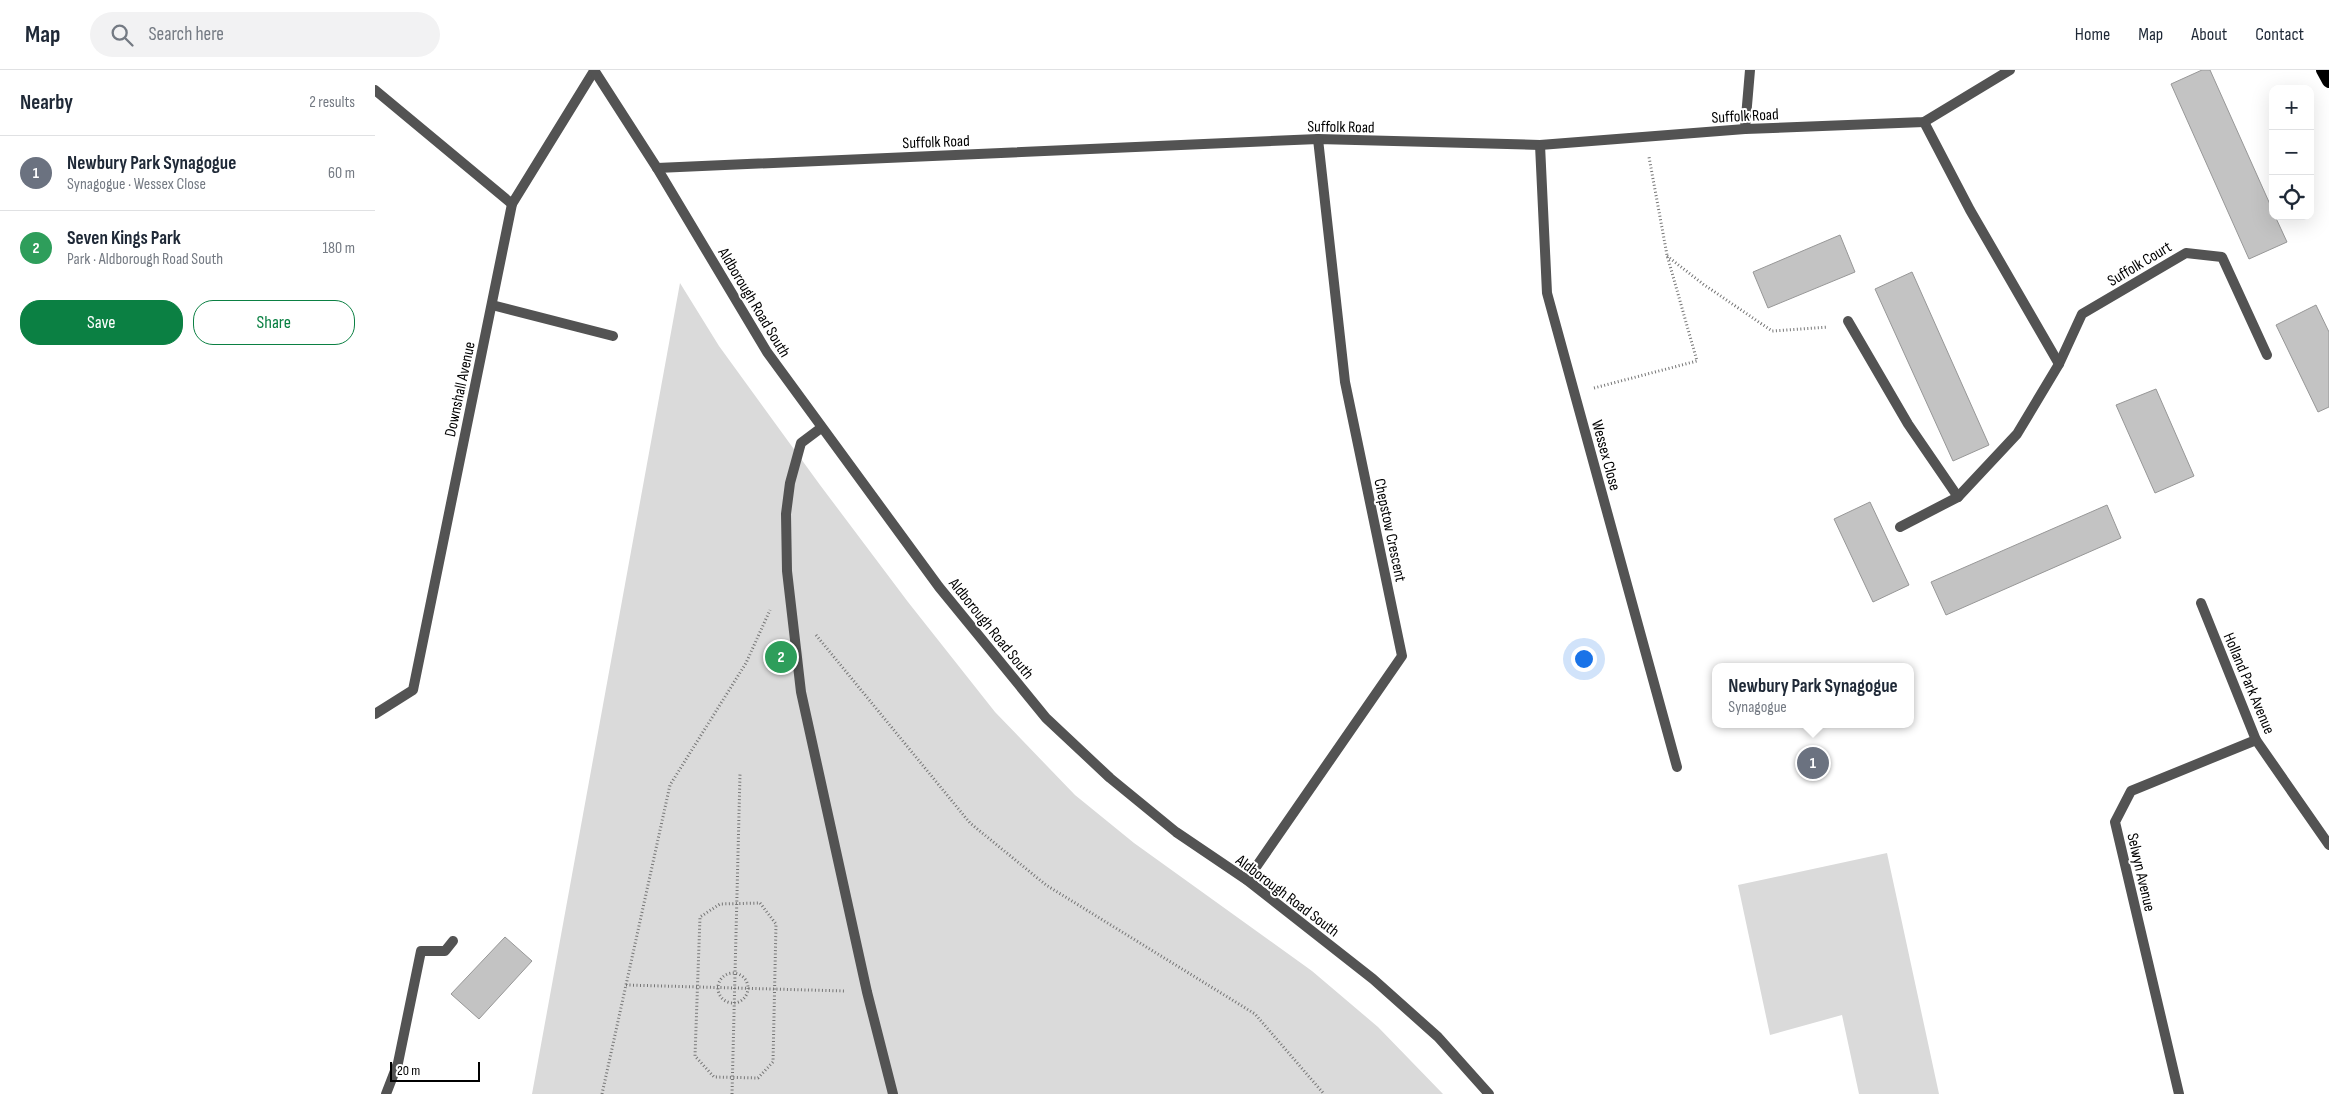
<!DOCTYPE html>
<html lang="en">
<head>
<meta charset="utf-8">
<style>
  :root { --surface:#fff; --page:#f2f2f3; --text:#1f2937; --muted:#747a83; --line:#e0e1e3; --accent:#0b8043 }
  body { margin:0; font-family:"Sofia Sans Condensed",sans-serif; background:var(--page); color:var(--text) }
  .controls { position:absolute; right:15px; top:15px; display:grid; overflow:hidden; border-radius:10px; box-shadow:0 5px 20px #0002 }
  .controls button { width:45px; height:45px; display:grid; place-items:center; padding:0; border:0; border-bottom:1px solid var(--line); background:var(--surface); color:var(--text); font:25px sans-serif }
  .scale { position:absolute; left:15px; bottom:12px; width:90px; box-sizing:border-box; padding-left:5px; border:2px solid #000; border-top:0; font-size:14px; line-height:18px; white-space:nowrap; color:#000; -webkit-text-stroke:4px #fff; paint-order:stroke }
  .you { position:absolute; left:1208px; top:588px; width:18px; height:18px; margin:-12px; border:4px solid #fff; border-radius:50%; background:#1a73e8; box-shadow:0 0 0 8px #1a73e833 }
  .badge { display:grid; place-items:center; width:32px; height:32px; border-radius:50%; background:var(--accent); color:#fff; font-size:16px; font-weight:700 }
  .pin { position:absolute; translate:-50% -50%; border:2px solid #fff; box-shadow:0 1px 5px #0006 }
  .popup { position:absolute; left:1337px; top:593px; width:202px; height:65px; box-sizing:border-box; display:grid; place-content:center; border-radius:10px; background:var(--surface); filter:drop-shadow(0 1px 4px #0005); font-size:16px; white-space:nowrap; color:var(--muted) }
  .popup b { font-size:19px; color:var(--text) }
  .popup::after { content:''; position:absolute; left:50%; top:100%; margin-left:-10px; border:10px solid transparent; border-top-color:var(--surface) }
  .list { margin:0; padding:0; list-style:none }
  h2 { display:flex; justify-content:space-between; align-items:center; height:65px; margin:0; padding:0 20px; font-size:21px }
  h2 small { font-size:16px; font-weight:400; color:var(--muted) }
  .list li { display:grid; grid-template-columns:32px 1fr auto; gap:15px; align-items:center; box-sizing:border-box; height:75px; padding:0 20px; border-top:1px solid var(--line) }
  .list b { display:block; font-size:19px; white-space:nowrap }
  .list p { margin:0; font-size:16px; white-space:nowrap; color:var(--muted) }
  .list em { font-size:16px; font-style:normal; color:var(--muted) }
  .actions { display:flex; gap:10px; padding:15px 20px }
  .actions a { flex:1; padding:11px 0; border:1px solid var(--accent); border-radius:20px; text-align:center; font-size:18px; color:var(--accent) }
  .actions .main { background:var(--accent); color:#fff }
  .icon { flex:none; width:28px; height:28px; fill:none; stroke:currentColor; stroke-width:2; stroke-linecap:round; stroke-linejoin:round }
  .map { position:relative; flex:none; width:1954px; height:1024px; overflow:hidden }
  header { display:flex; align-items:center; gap:30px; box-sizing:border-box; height:70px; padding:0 25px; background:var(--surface); border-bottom:1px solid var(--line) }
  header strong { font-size:24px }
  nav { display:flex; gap:28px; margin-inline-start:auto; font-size:18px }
  .search { width:350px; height:45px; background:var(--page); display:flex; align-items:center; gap:12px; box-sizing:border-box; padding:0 18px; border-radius:28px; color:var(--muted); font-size:19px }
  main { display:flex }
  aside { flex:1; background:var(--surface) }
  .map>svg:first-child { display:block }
  .green { fill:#dadada }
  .building { fill:#c3c3c3; stroke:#979797 }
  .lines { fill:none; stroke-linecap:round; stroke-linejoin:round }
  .path { stroke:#757575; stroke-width:3; stroke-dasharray:1 2.5; stroke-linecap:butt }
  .service { stroke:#535353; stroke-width:10 }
  .minor { stroke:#535353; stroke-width:10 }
  .tertiary { stroke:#535353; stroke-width:10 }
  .trunk { stroke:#000; stroke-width:14 }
  .labels { text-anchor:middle; stroke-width:4; stroke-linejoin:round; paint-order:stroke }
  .street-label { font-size:16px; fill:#000; stroke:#fff }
</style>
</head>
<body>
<header>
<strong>Map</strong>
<div class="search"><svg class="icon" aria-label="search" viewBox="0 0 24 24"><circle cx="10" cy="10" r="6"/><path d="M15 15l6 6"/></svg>Search here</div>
<nav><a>Home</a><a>Map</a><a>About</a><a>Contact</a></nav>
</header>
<main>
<aside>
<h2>Nearby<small>2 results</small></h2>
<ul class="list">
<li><span class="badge" style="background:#6b7280">1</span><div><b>Newbury Park Synagogue</b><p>Synagogue · Wessex Close</p></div><em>60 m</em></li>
<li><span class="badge" style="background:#2e9e5b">2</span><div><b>Seven Kings Park</b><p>Park · Aldborough Road South</p></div><em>180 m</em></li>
</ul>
<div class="actions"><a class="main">Save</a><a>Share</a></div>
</aside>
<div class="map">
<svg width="1954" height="1024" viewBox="0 0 1954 1024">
  <rect width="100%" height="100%" fill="#fff"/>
  <g class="green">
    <path d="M305,213L344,276L445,415L533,532L620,642L700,725L759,773L937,901L1003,957L1068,1024H157Z"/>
    <path d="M1512,783L1564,1024H1484L1467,945L1395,965L1363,815Z"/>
  </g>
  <g class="building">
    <path d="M1827,0H1835L1898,141V146H1900L1912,172L1874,189L1796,14Z"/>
    <path d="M1465,165L1480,202L1393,238L1378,202Z"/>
    <path d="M1537,202L1614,375L1578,391L1500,219Z"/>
    <path d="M1941,235L1954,262V337L1943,342L1901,255Z"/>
    <path d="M1781,319L1819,406L1780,423L1741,335Z"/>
    <path d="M1495,432L1534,515L1498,532L1459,449Z"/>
    <path d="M1732,435L1746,468L1571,545L1556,512Z"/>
    <path d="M130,867L157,891L104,949L76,924Z"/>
  </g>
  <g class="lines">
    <g class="path">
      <path d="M1292,186L1328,214L1397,261L1453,257"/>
      <path d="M1219,318L1322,291L1292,185L1274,87"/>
      <path d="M441,565L595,753L671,815L880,944L949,1024"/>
      <path d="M385,833L401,854L398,992L383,1008L339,1007L320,986L325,847L345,834Z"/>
      <circle cx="358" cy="918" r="15"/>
      <path d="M251,915L470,921"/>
      <path d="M227,1024L295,715L371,593L395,540"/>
      <path d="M357,1024L365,704"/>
    </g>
    <g class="service">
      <path d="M0,20L137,134"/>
      <path d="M117,235L238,266"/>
      <path d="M446,358L426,373L415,413L411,444L412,501L426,622L492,922L518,1024"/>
      <path d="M11,1024L23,993L46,881H70L78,871"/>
    </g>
    <g class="minor">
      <path d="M1549,52L1595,140L1684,294"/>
      <path d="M1370,59L1375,0"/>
      <path d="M1165,75L1172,223L1302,697"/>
      <path d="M282,98L943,69L1165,75L1370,59L1549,52L1635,0"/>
      <path d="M1473,251L1533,354L1583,427"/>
      <path d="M1525,457L1583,427L1642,364L1684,294L1707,244L1811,183L1847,187L1892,285"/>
      <path d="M1826,533L1881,670L1954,775"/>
      <path d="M0,644L38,620L137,134L219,1"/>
      <path d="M872,810L1027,586L970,312L943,69"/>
      <path d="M1804,1024L1740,752L1756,721L1881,670"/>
    </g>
    <path class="tertiary" d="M219,0L282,98L392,282L564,517L671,648L735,708L801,762L872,810L998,909L1063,967L1114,1024"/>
    <path class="trunk" d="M1948,0L1954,11"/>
  </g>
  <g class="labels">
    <g class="street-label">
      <text transform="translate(1370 45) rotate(-3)" y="6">Suffolk Road</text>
      <text transform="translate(966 56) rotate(1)" y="6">Suffolk Road</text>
      <text transform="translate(561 71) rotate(-2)" y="6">Suffolk Road</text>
      <text transform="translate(1764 193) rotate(-31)" y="6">Suffolk Court</text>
      <text transform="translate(380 232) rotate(59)" y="6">Aldborough Road South</text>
      <text transform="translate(84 319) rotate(-78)" y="6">Downshall Avenue</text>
      <text transform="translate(1232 385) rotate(75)" y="6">Wessex Close</text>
      <text transform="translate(1016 460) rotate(78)" y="6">Chepstow Crescent</text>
      <text transform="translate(617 558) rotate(51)" y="6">Aldborough Road South</text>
      <text transform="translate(1875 613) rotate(67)" y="6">Holland Park Avenue</text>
      <text transform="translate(1767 802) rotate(77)" y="6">Selwyn Avenue</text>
      <text transform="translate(913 825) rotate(37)" y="6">Aldborough Road South</text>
    </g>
  </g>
</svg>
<div class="controls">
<button>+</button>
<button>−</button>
<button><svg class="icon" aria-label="locate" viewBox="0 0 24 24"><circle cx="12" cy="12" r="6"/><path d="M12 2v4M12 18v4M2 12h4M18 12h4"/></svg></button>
</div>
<div class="scale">20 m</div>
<div class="you"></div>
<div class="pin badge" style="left:1438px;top:693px;background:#6b7280">1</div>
<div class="popup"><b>Newbury Park Synagogue</b>Synagogue</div>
<div class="pin badge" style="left:406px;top:587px;background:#2e9e5b">2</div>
</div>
</main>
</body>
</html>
